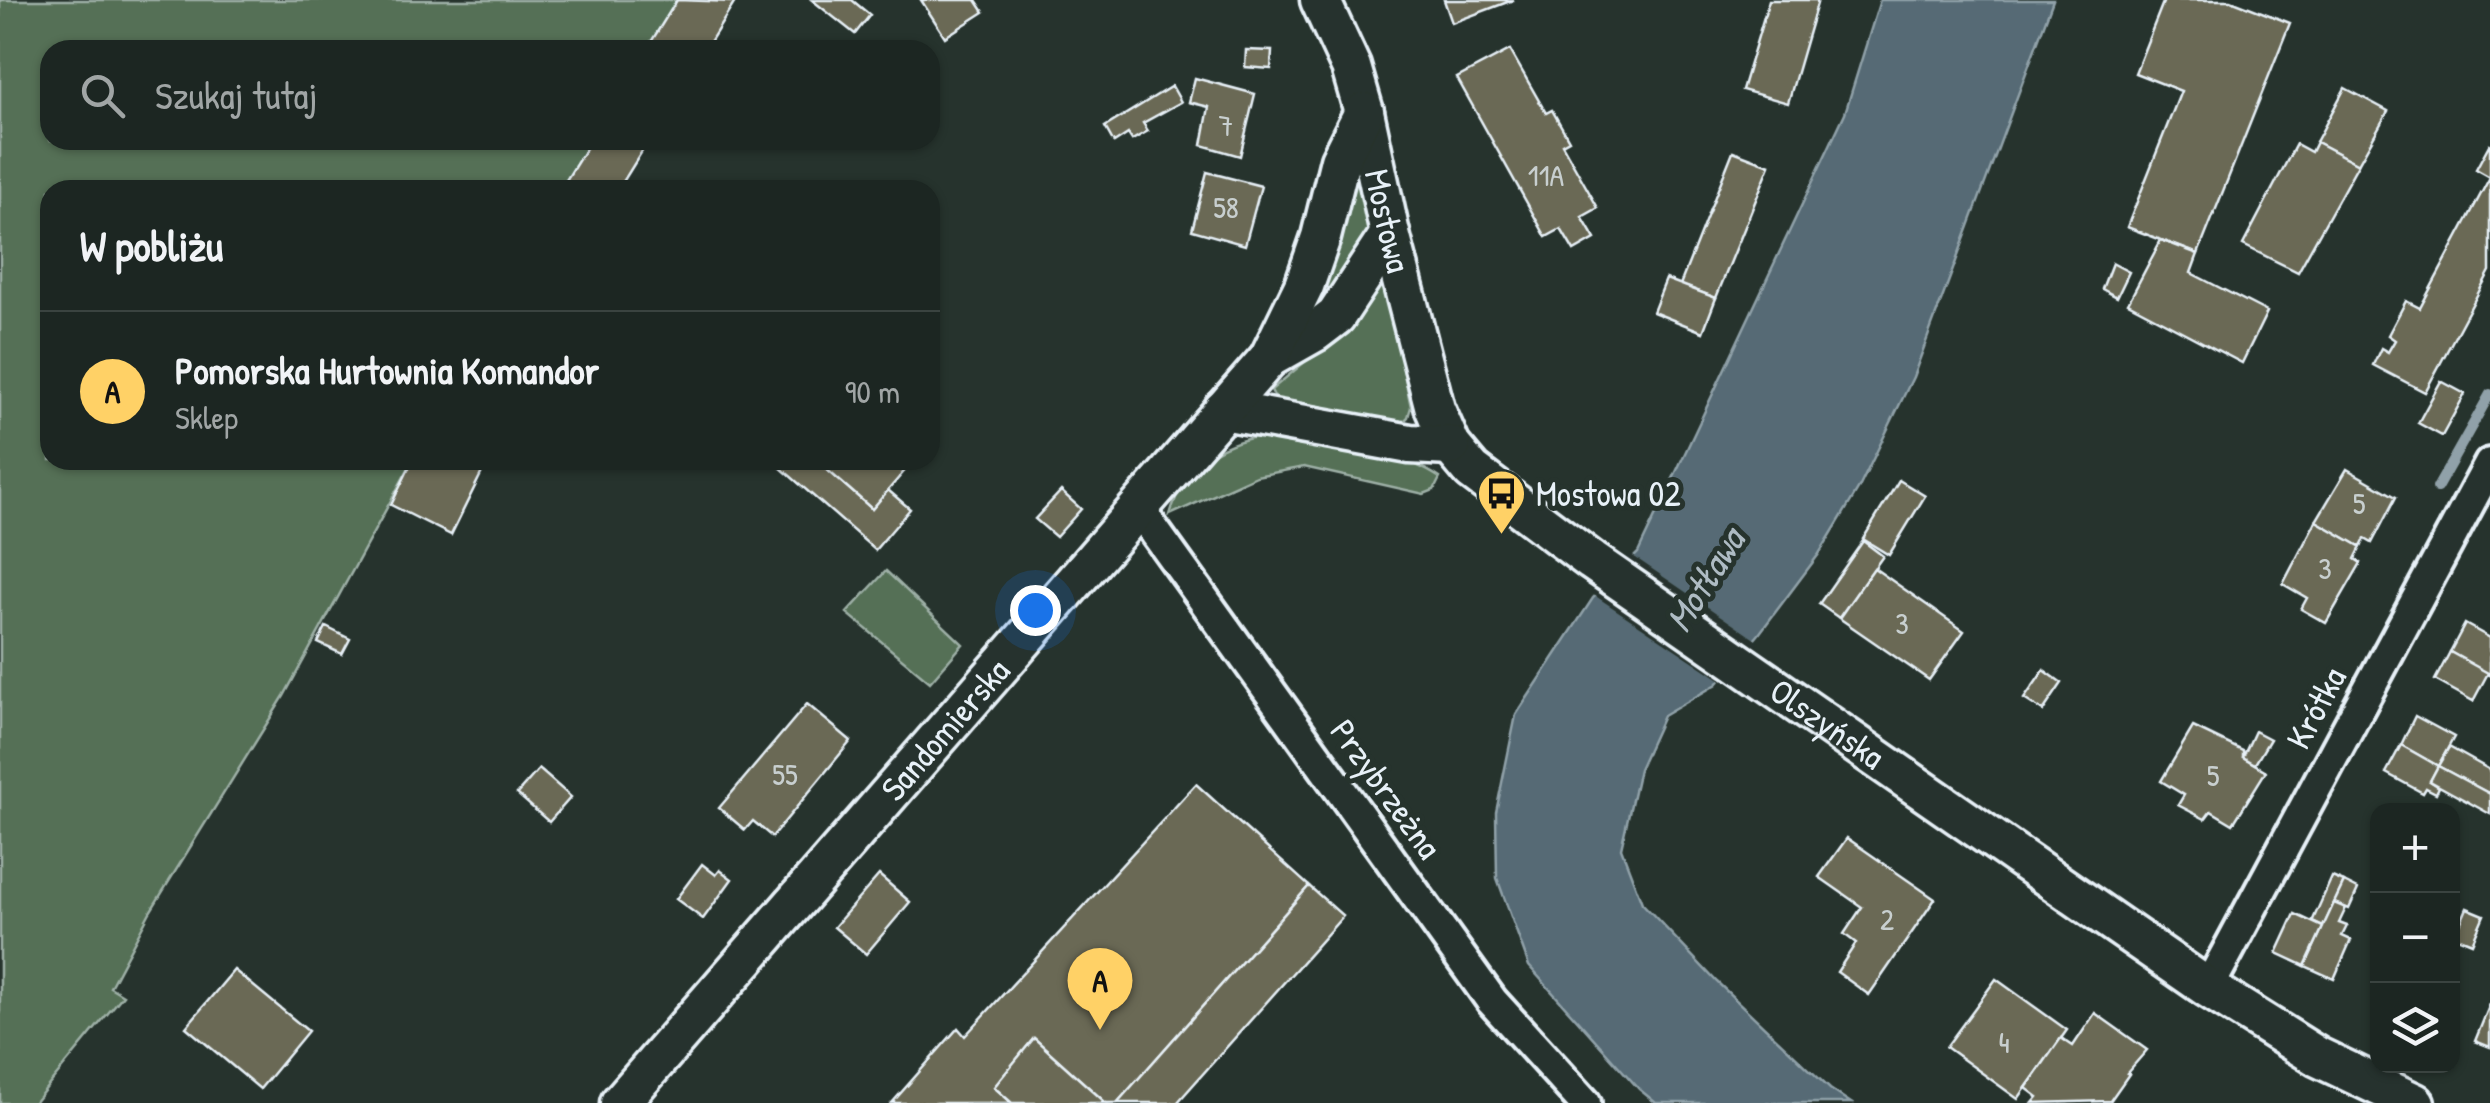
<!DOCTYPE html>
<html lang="pl">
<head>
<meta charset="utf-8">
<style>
  :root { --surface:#1c2622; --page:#252e2a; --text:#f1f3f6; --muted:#a0a5a5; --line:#3a4340; --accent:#ffd166 }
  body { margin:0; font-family:"Patrick Hand",sans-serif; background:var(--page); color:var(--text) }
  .controls { position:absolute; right:30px; bottom:30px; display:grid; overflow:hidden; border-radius:20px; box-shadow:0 2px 8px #0004 }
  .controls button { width:90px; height:90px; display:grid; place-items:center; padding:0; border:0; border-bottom:2px solid var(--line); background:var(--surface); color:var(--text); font:50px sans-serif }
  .you { position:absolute; left:1035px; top:610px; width:35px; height:35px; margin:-25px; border:8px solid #fff; border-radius:50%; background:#1a73e8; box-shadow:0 0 0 15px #1a73e833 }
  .badge { display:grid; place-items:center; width:65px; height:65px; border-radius:50%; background:var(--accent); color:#111; font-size:32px; font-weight:700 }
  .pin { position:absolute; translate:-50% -82px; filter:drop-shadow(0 2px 5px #0008) }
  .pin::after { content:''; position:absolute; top:52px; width:35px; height:30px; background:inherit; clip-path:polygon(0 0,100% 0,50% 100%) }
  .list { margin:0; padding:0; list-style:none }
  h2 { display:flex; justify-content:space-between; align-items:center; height:130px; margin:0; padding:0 40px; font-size:42px }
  h2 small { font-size:32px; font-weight:400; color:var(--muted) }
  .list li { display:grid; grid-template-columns:65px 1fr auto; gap:30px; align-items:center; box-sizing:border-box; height:160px; padding:0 40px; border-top:2px solid var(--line) }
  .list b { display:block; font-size:38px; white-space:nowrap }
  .list p { margin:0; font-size:32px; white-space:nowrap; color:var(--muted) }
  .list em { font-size:32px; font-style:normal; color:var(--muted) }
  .icon { flex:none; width:55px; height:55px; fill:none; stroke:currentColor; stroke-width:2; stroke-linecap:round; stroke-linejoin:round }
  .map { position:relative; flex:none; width:2490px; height:1103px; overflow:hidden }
  .search { position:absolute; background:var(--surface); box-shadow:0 2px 8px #0004; left:40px; top:40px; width:900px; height:110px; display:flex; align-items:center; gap:25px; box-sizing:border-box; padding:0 35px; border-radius:30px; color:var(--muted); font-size:38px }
  .panel { position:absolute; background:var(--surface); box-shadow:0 2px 8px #0004; left:40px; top:180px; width:900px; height:290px; border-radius:30px }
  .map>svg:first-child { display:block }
  .green { fill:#557056; stroke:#9eb0a7; stroke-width:2.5 }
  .water { fill:#566b74; stroke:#90a1a9; stroke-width:2.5 }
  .pier { fill:#26332d }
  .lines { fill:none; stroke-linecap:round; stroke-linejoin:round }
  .stream { stroke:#90a1a9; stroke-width:10 }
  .building { fill:#6a6954; stroke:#e8f1f8; stroke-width:2.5 }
  .minor-casing { stroke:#e8f1f8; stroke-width:38 }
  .tertiary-casing { stroke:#e8f1f8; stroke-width:45 }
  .minor { stroke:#26332d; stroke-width:30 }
  .tertiary { stroke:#26332d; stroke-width:38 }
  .labels { text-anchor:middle; stroke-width:10; stroke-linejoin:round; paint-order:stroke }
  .number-label { font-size:30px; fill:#c8cfcf }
  .street-label { font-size:35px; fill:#e8f1f8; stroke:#26332d }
  .poi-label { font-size:35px; fill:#e8f1f8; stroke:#26332d; text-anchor:start }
  .water-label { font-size:38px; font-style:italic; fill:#aebbc3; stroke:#26332d }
</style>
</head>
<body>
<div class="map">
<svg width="2490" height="1103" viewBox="0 0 2490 1103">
  <rect width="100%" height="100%" fill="#26332d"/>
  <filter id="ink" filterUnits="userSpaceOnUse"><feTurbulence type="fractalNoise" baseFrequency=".01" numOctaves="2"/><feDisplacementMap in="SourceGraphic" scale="20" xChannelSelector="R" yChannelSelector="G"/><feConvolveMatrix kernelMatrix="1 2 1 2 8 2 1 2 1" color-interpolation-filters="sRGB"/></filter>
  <g filter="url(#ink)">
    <g class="green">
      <path d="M0,0H678L647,50H50V140H592L561,190H50V460H413L284,696L150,912L110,987L123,995L34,1103H0Z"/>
      <path d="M1359,174L1372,219L1366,240L1320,315L1311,313L1353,178Z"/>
      <path d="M1381,282L1386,286L1411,407L1408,417L1401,424L1277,402L1271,390L1341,332L1375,283Z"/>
      <path d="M1266,435C1319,444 1395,447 1440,478L1434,490L1424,494L1304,467L1256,476L1170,515C1184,465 1217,443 1266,435Z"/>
      <path d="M886,571L963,644L930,682L847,613Z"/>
    </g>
    <path class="water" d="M1880,0H2053L1913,377L1859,488L1819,554L1759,634L1717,684L1663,716L1639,769L1621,848L1642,903L1717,982L1830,1089L1851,1103H1656L1639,1089L1529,966L1497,878L1496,812L1516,715L1593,598L1638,553L1845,113Z"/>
    <path class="pier" d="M1630,554L1759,642L1724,682L1591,593Z"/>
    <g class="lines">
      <path class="stream" d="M2437,488L2490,394"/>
    </g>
    <g class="building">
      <path d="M677,0L735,2L705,50H646Z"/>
      <path d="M812,0H852L870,15L855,34Z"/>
      <path d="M921,0H976L984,12L945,37Z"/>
      <path d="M1444,0H1513L1452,23Z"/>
      <path d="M1769,0H1818L1788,103L1742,90Z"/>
      <path d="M2164,0H2231L2290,23L2198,254L2127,227L2181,91L2135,73Z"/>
      <path d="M1246,50L1272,51L1271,69L1245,67Z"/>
      <path d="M1510,50L1546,113L1552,110L1569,140L1562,144L1598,208L1582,217L1595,239L1574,251L1561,229L1546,237L1457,78Z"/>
      <path d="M1195,78L1255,94L1240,156L1202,145L1209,107L1189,102Z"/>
      <path d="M1172,86L1181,102L1143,123L1148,131L1132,140L1128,134L1114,143L1105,127Z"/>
      <path d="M2345,88L2388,111L2358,164L2316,142Z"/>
      <path d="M591,140H649L618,190H560Z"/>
      <path d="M2316,142L2358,164L2298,272L2243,245L2296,144L2311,152Z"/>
      <path d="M2490,143V271L2425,392L2373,365L2381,348L2388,352L2395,340L2388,335L2406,301L2420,308L2490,177L2476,169Z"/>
      <path d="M1733,151L1770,165L1716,298L1680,285Z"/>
      <path d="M1207,172L1261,186L1245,245L1192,230Z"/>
      <path d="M2161,240L2198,254L2191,273L2267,312L2242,363L2128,303Z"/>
      <path d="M2112,263L2129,272L2117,297L2102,289Z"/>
      <path d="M1666,279L1716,298L1703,332L1653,312Z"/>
      <path d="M2441,381L2465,394L2442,436L2418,423Z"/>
      <path d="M413,460H488L451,535L391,505Z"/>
      <path d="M772,460H816L872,509L888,490L910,509L875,550Z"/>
      <path d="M816,460H914L872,509Z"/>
      <path d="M2347,469L2396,497L2372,543L2365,539L2361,547L2316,521Z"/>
      <path d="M1899,480L1925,496L1889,555L1863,539Z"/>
      <path d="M1061,491L1081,509L1056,537L1035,519Z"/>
      <path d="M2316,521L2361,547L2355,559L2361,563L2326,623L2301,609L2307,598L2283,584Z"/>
      <path d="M1863,541L1883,556L1839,618L1819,604Z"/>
      <path d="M1874,568L1964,631L1929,680L1839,618Z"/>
      <path d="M2465,624L2490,638V675L2450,652Z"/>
      <path d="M326,627L350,639L342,654L318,643Z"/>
      <path d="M2450,652L2488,673L2473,701L2435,680Z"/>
      <path d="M2044,670L2062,683L2043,711L2024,699Z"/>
      <path d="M807,704L851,741L772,837L753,821L745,830L719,808Z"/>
      <path d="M2415,716L2454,737L2438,766L2401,745Z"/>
      <path d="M2193,727L2243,751V757L2266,771L2233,824L2211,811L2205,819L2178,805L2184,795L2161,781Z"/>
      <path d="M2255,731L2270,739L2255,764L2243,757Z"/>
      <path d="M2401,745L2438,766L2430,781L2439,787L2436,793L2426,788L2423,793L2386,773Z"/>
      <path d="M2449,747L2490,770V794L2438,766Z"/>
      <path d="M2438,766L2490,794V814L2430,781Z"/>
      <path d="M539,769L571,797L549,822L517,794Z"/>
      <path d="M1196,784L1309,886L1117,1103H1106L1034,1038L994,1087L1012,1103H892L958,1028L965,1036Z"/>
      <path d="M1847,838L1935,899L1869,995L1837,972L1856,943L1844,934L1862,907L1819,877Z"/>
      <path d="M702,864L716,875L720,870L732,879L703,919L676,899Z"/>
      <path d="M879,875L910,902L866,954L834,927Z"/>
      <path d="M2332,877L2344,882L2323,927L2312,922Z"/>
      <path d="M2344,882L2358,889L2349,909L2334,903Z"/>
      <path d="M1309,886L1343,916L1177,1103H1117Z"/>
      <path d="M2334,903L2346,908L2339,923L2347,926L2342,936L2351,940L2334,979L2305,966Z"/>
      <path d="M2467,908L2484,915L2472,943L2455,936Z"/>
      <path d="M2295,914L2323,927L2305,966L2277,953Z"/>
      <path d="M234,970L308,1031L260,1089L186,1027Z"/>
      <path d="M1996,979L2067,1030L2018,1099L1946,1047Z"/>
      <path d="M2490,1004V1047L2475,1041Z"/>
      <path d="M2095,1013L2147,1050L2127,1073L2129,1074L2110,1101L2033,1103L2038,1097L2026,1088L2061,1038L2073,1046Z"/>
      <path d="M1034,1038L1106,1103H1012L994,1087Z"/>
    </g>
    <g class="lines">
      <defs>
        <g id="minor">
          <path d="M1138,508L1492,1001L1585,1103"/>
          <path d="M2208,988L2490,464"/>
        </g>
        <g id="tertiary">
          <path id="s1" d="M1320,0L1351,67L1364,112L1390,234L1435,409L1451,446L1472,471L1592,561L2208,988L2318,1057L2415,1103"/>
          <path d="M1269,358L1315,332L1336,316L1390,234"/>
          <path d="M1223,410L1410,444L1451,446"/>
          <path id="s2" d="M620,1103L1269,358L1304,286L1321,237L1340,160L1364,112"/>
        </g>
      </defs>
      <use href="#minor" class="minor-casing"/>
      <use href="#tertiary" class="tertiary-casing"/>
      <use href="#minor" class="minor"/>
      <use href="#tertiary" class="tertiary"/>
    </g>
  </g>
  <defs>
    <symbol id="bus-pin" viewBox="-11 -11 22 30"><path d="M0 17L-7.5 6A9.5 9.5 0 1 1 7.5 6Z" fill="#ffd166" stroke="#26332d"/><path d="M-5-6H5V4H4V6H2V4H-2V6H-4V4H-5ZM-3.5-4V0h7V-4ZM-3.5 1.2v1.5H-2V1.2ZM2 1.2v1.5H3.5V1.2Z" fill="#111"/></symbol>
  </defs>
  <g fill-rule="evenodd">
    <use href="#bus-pin" x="1474" y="466" width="55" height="75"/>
  </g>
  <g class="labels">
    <g class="number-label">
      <text x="1226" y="136">7</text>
      <text x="1546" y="186">11A</text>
      <text x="1226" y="218">58</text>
      <text x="2359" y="514">5</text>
      <text x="2325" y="579">3</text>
      <text x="1902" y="634">3</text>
      <text x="785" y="785">55</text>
      <text x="2213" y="786">5</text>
      <text x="1887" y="930">2</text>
      <text x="2004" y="1053">4</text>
    </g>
    <g class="street-label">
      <text dy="12" stroke="none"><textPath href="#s1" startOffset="232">Mostowa</textPath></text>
      <text transform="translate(2316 708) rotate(-62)" y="12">Krótka</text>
      <text dy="12" stroke="none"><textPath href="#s1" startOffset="935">Olszyńska</textPath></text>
      <text dy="12" stroke="none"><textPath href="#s2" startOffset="495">Sandomierska</textPath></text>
      <text transform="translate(1386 789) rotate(54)" y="12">Przybrzeżna</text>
    </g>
    <g class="poi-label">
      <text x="1536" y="506">Mostowa 02</text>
    </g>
    <g class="water-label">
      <text transform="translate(1705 580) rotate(-58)" y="13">Motława</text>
    </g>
  </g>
</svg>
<div class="controls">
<button>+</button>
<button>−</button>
<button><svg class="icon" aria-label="layers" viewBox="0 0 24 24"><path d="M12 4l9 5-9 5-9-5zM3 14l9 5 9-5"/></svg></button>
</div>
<div class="you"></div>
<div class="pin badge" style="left:1100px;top:1030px">A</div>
<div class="search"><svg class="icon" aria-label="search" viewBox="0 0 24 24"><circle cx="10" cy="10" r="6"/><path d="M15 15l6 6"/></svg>Szukaj tutaj</div>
<section class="panel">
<h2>W pobliżu<small></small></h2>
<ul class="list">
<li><span class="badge">A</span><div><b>Pomorska Hurtownia Komandor</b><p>Sklep</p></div><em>90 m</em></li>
</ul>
</section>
</div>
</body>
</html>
